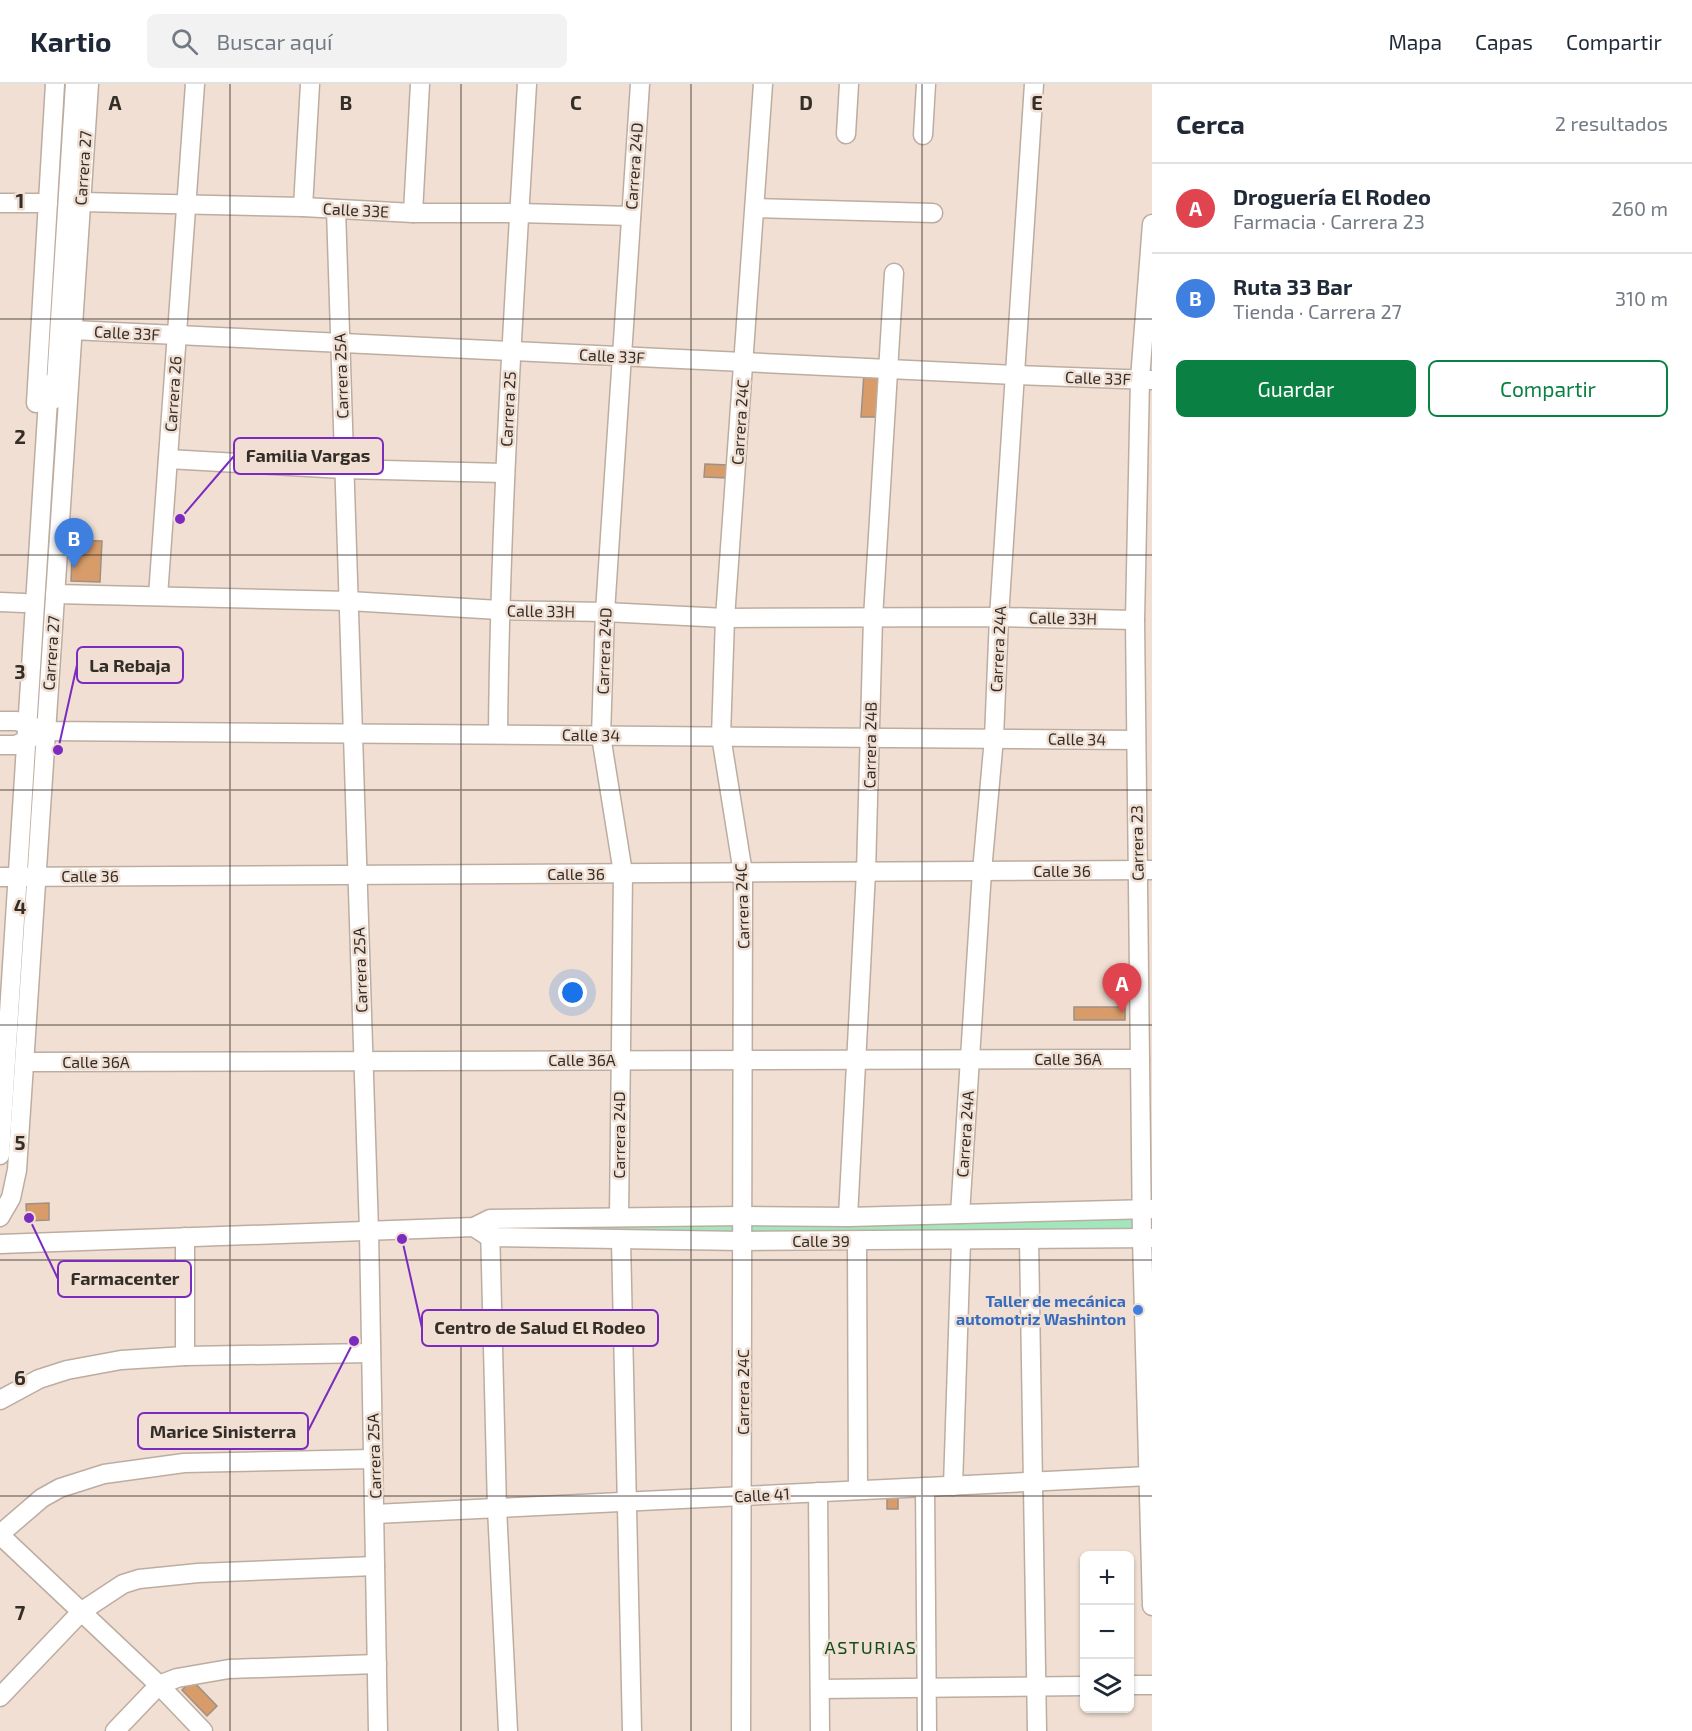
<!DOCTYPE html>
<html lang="es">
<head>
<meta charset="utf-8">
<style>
  :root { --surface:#fff; --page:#f2f2f3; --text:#1f2937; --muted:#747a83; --line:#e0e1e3; --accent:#0b8043 }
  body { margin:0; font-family:"Exo 2",sans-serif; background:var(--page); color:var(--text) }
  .controls { position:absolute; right:18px; bottom:18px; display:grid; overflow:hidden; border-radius:9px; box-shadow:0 2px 4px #0004 }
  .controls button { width:54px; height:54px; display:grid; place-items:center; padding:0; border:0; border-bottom:2px solid var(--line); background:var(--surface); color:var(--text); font:30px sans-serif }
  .you { position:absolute; left:573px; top:909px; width:21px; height:21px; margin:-15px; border:4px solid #fff; border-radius:50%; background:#1a73e8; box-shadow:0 0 0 9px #1a73e833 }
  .badge { display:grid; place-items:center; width:39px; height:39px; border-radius:50%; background:var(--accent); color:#fff; font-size:20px; font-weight:700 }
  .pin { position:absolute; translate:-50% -50px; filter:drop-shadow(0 2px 3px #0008) }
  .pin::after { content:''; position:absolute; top:32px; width:21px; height:18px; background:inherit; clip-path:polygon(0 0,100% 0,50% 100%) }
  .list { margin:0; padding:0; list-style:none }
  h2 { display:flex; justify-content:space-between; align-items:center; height:78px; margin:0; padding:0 24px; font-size:26px }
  h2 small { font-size:20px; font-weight:400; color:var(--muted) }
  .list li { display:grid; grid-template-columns:39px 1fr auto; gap:18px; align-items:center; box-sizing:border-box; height:90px; padding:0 24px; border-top:2px solid var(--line) }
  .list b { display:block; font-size:22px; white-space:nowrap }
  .list p { margin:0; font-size:20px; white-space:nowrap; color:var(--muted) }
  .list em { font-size:20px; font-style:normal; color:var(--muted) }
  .actions { display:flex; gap:12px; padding:18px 24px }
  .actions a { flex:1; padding:14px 0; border:2px solid var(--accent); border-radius:9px; text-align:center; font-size:21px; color:var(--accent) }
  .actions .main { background:var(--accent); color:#fff }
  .icon { flex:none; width:33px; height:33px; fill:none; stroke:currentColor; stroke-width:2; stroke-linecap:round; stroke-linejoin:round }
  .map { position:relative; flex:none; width:1152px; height:1647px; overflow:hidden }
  header { display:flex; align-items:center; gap:36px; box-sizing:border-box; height:84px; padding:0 30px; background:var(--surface); border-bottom:2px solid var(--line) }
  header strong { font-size:28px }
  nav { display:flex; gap:33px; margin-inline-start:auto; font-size:21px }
  .search { width:420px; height:54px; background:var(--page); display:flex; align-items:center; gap:15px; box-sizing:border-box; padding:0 21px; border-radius:9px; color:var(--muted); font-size:22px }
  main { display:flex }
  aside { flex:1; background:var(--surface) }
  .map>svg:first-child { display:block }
  .green { fill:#a2e6bd }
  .building { fill:#d89c6a; stroke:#9f9084; stroke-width:1.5 }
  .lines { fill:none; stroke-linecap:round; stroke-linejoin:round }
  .minor-casing { stroke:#bdada1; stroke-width:21 }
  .minor { stroke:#fff; stroke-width:18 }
  .grid { fill:none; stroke:#342e29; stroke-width:1.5; stroke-opacity:0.55 }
  .shop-dot { fill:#3f7fe0; stroke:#f0dfd2; stroke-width:2 }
  .labels { text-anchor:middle; stroke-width:5; stroke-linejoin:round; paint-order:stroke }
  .street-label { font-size:16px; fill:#342e29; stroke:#f0dfd2 }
  .shop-label { font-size:16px; font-weight:bold; fill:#366cbe; stroke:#f0dfd2; text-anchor:end }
  .neighbourhood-label { font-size:18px; letter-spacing:1.5px; fill:#134c19; stroke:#f0dfd2 }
  .grid-label { font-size:20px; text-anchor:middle; font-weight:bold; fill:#342e29; stroke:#f0dfd2; stroke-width:5; stroke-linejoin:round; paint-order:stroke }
  .leader { fill:none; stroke:#7b2cbf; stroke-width:2 }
  .callout-dot { fill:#7b2cbf; stroke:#f0dfd2; stroke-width:2 }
  .callout { fill:#f0dfd2; stroke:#7b2cbf; stroke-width:2 }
  .callout-label { font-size:18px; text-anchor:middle; font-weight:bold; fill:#342e29 }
</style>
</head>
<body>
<header>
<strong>Kartio</strong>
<div class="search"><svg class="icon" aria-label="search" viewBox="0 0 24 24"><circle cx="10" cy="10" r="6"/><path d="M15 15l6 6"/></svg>Buscar aquí</div>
<nav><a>Mapa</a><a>Capas</a><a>Compartir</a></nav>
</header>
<main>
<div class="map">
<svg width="1152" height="1647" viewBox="0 0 1152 1647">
  <rect width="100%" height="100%" fill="#f0dfd2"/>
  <path class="green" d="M1143,1126L1142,1154L489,1153L490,1135Z"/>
  <g class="building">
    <path d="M864,289L880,290L877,333H861Z"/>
    <path d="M705,380L728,381L727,394L704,393Z"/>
    <path d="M73,456L102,457L100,498L71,497Z"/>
    <rect x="1074" y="923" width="51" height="13"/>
    <path d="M49,1119V1136L27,1137L26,1120Z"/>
    <rect x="887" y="1404" width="11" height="21"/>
    <path d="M192,1596L217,1622L207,1632L182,1606Z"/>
  </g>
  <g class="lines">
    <defs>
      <g id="minor">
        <path d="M846,50L849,0"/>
        <path d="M923,51L926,0"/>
        <path d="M81,118L303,123L413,129H519L631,132"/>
        <path d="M0,119H48"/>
        <path d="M303,123L310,0"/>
        <path d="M755,124L933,129"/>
        <path d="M336,125L369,1147L378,1647"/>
        <path d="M413,129L420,0"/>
        <path d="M1152,140L1140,295L1135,536L1142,1154L1152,1522"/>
        <path d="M72,246L1015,291L1152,296"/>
        <path d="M55,315L75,0"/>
        <path d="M36,319L55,0"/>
        <path d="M168,375L344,385L504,389"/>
        <path d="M55,510L349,517L499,526L605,528L725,534L999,533L1135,536"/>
        <path d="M158,512L195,0"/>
        <path d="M0,518L24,519"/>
        <path d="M0,637H17L46,647L1136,656"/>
        <path d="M498,650C500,433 514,217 527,0"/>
        <path d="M0,661H16L35,652"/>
        <path d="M0,793L1152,786"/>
        <path d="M25,978L1140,975"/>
        <path d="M0,1071L49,300"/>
        <path d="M960,1130L982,787L994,654L999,533L1034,0"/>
        <path d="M0,1133L11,1114L17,1086L89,0"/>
        <path d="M619,1133L623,789L601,652L605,528L640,0"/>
        <path d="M848,1133L866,788L873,534L894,189"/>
        <path d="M490,1142L497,1424L508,1647"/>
        <path d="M474,1143L489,1153L742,1157L1152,1154"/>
        <path d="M1029,1155L1037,1647"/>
        <path d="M621,1156L632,1647"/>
        <path d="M857,1157L858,1406"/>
        <path d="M0,1160L474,1143L490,1135L742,1132L848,1133L1152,1125"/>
        <path d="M185,1272V1153"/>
        <path d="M0,1316L39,1295L67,1286L121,1276L185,1272L371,1269"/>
        <path d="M953,1402L961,1157"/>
        <path d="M925,1403L927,1647"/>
        <path d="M818,1408L820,1647"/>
        <path d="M375,1430L1149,1392"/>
        <path d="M0,1450L42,1414L60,1404L104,1390L184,1379L373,1375"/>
        <path d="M0,1451L159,1601L203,1647"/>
        <path d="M1130,1601H1152"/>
        <path d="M820,1605L1084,1602"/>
        <path d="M0,1613L82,1527L123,1500L139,1495L198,1489L375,1482"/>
        <path d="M115,1647L159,1601L177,1594L229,1585L377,1580"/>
        <path d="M741,1647L743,789L721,652L725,534L763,0"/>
      </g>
    </defs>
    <use href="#minor" class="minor-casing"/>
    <use href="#minor" class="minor"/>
  </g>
  <path class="grid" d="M230,0V1647M461,0V1647M691,0V1647M922,0V1647M0,235H1152M0,471H1152M0,706H1152M0,941H1152M0,1176H1152M0,1412H1152"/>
  <circle class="shop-dot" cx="1138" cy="1226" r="6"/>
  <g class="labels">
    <g class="street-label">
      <text transform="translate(634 82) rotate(-86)" y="6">Carrera 24D</text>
      <text transform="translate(83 84) rotate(-86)" y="6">Carrera 27</text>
      <text transform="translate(356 126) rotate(3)" y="6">Calle 33E</text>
      <text transform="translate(127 249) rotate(3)" y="6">Calle 33F</text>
      <text transform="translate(612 272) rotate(3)" y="6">Calle 33F</text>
      <text transform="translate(341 292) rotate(-92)" y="6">Carrera 25A</text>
      <text transform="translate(1098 294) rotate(2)" y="6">Calle 33F</text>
      <text transform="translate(173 310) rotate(-86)" y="6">Carrera 26</text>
      <text transform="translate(508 325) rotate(-87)" y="6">Carrera 25</text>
      <text transform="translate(740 338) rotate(-86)" y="6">Carrera 24C</text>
      <text transform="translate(541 527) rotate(1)" y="6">Calle 33H</text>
      <text transform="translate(1063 534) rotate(1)" y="6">Calle 33H</text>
      <text transform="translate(998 565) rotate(-87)" y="6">Carrera 24A</text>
      <text transform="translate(604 567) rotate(-88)" y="6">Carrera 24D</text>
      <text transform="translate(51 569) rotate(-86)" y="6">Carrera 27</text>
      <text transform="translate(591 651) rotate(1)" y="6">Calle 34</text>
      <text transform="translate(1077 655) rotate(1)" y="6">Calle 34</text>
      <text transform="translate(870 661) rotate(-89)" y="6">Carrera 24B</text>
      <text transform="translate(1137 759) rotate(-91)" y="6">Carrera 23</text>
      <text x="1062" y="793">Calle 36</text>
      <text x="576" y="796">Calle 36</text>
      <text x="90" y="798">Calle 36</text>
      <text transform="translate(742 822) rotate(-92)" y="6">Carrera 24C</text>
      <text transform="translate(360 886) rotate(-92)" y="6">Carrera 25A</text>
      <text x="1068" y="981">Calle 36A</text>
      <text x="582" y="982">Calle 36A</text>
      <text x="96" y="984">Calle 36A</text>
      <text transform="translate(965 1050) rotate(-86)" y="6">Carrera 24A</text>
      <text transform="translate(619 1051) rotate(-90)" y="6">Carrera 24D</text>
      <text x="821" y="1163">Calle 39</text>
      <text transform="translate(743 1308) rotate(-90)" y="6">Carrera 24C</text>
      <text transform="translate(374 1372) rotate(-92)" y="6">Carrera 25A</text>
      <text transform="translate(762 1411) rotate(-3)" y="6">Calle 41</text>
    </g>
    <g class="shop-label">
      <text x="1126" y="1223">Taller de mecánica<tspan x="1126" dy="18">automotriz Washinton</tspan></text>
    </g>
    <g class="neighbourhood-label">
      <text x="871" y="1570">ASTURIAS</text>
    </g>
  </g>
  <g class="grid-label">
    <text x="115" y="26">A</text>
    <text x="346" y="26">B</text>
    <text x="576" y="26">C</text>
    <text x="806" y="26">D</text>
    <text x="1037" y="26">E</text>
    <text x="20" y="124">1</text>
    <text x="20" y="360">2</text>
    <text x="20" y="595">3</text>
    <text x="20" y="830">4</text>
    <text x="20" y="1066">5</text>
    <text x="20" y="1301">6</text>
    <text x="20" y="1536">7</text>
  </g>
  <path class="leader" d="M180 435L234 372M58 666L77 581M29 1134L58 1195M402 1155L422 1244M354 1257L308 1347"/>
  <g class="callout-dot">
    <circle cx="180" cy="435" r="6"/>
    <circle cx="58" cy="666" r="6"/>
    <circle cx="29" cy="1134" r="6"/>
    <circle cx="402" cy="1155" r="6"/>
    <circle cx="354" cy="1257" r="6"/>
  </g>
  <g class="callout">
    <rect x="234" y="354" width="149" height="36" rx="6"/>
    <rect x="77" y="563" width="106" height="36" rx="6"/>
    <rect x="58" y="1177" width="133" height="36" rx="6"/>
    <rect x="422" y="1226" width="236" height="36" rx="6"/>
    <rect x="138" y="1329" width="170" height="36" rx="6"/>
  </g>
  <g class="callout-label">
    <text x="308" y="378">Familia Vargas</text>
    <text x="130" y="588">La Rebaja</text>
    <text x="125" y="1201">Farmacenter</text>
    <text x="540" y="1250">Centro de Salud El Rodeo</text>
    <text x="223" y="1354">Marice Sinisterra</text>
  </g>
</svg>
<div class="controls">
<button>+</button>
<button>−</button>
<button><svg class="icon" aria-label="layers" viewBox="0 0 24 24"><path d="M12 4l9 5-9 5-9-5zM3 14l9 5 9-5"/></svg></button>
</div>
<div class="you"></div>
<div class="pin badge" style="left:1122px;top:929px;background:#e0444e">A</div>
<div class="pin badge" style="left:74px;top:484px;background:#3f7fe0">B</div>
</div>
<aside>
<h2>Cerca<small>2 resultados</small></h2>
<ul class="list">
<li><span class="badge" style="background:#e0444e">A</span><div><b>Droguería El Rodeo</b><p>Farmacia · Carrera 23</p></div><em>260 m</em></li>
<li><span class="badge" style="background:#3f7fe0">B</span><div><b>Ruta 33 Bar</b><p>Tienda · Carrera 27</p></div><em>310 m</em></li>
</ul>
<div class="actions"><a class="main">Guardar</a><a>Compartir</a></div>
</aside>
</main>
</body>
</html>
